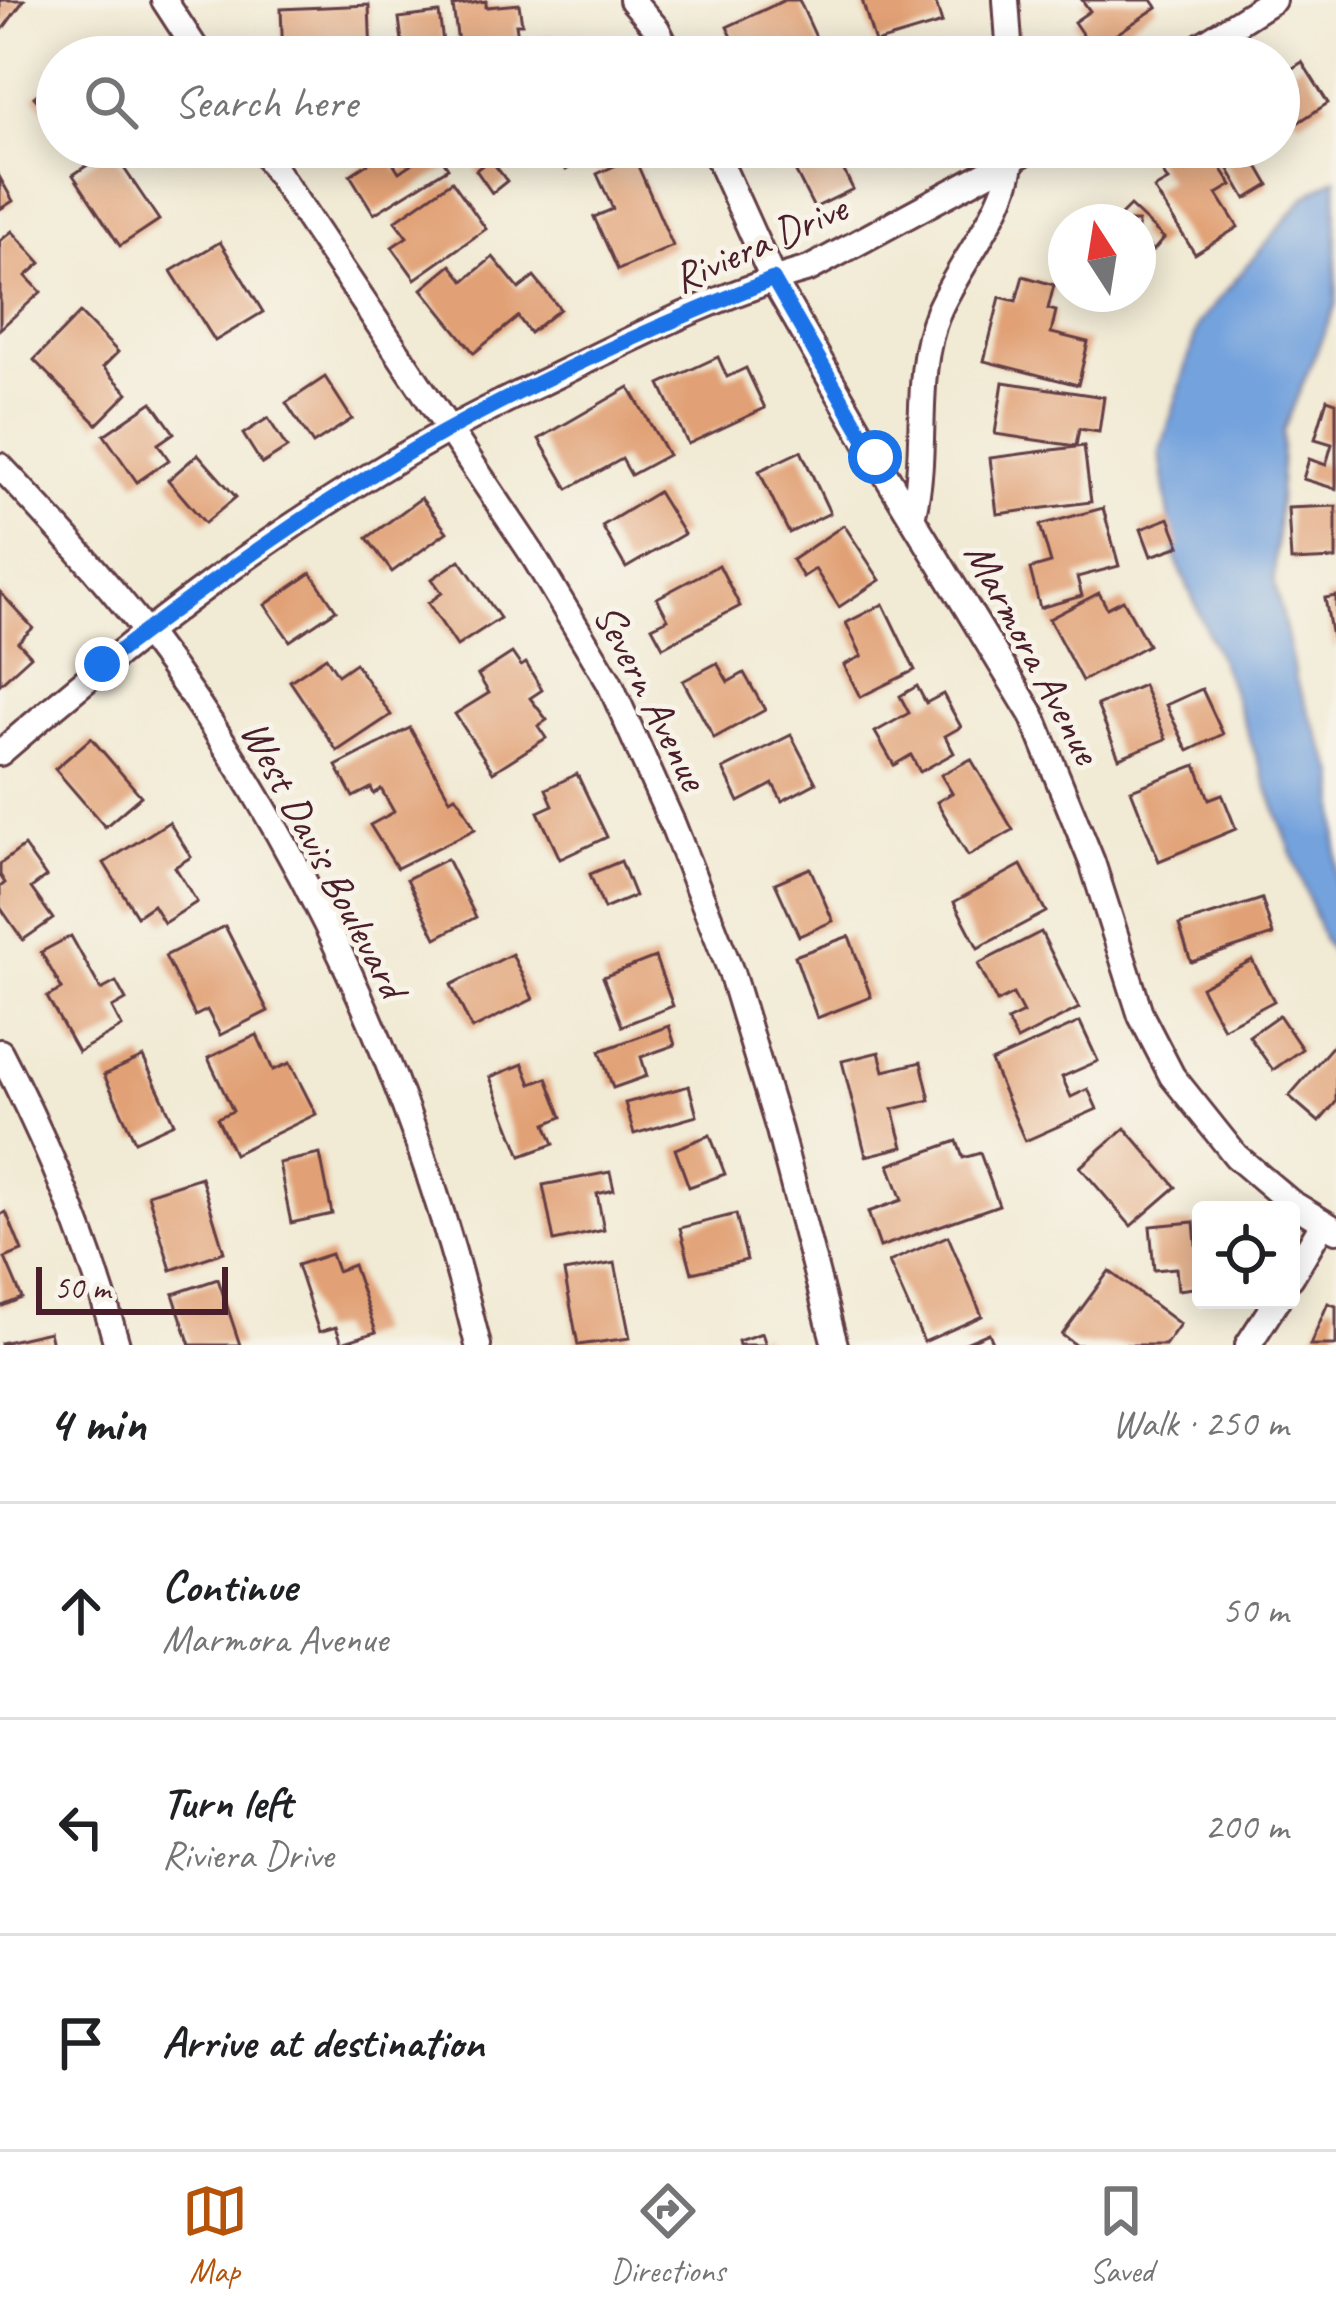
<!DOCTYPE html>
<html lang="en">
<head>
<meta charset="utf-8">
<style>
  :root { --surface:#fff; --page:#f6f6f6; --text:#202124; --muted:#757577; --line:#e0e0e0; --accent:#b45309 }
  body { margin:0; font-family:Caveat,sans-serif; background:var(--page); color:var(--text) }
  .controls { position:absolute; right:36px; bottom:36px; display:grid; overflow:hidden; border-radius:12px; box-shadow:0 6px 30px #0003 }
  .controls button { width:108px; height:108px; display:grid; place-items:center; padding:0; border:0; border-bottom:3px solid var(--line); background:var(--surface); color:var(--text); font:60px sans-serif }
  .compass { position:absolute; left:1048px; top:204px; width:108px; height:108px; border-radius:50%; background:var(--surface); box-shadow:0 6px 30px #0003; rotate:348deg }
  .scale { position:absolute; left:36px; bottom:30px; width:192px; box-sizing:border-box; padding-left:12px; border:6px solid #4a1f2b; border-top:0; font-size:33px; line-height:42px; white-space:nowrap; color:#4a1f2b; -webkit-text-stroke:9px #f7f3e8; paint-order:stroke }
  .stop { position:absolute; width:36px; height:36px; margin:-27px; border:9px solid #1a73e8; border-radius:50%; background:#fff }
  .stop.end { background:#1a73e8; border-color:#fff; box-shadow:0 3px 12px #0008 }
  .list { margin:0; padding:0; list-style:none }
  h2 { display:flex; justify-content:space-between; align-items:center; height:156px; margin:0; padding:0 48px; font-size:51px }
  h2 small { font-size:39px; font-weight:400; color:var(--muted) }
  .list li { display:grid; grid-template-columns:78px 1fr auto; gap:36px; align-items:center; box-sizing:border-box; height:216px; padding:0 48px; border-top:3px solid var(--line) }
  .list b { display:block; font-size:45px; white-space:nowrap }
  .list p { margin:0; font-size:39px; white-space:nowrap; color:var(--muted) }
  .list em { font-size:39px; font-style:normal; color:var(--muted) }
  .icon { flex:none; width:66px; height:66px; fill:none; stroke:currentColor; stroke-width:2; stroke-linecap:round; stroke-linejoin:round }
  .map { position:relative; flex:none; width:1336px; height:1345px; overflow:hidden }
  .search { position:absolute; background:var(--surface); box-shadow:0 6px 30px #0003; left:36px; right:36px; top:36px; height:132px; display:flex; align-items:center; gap:30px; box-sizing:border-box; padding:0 42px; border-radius:66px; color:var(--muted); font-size:45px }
  .sheet { height:804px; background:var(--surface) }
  nav { display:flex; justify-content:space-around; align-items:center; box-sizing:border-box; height:168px; border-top:3px solid var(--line); background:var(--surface); font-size:33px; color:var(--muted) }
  nav a { display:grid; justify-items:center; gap:6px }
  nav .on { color:var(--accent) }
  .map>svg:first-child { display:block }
  .water { fill:#73a2dd; stroke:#5e6084; stroke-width:3 }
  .building { fill:#e1a074 }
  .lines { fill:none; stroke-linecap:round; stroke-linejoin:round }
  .minor-casing { stroke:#633d44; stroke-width:30 }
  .minor { stroke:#fff; stroke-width:24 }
  .route { stroke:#1a73e8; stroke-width:15 }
  .labels { text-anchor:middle; stroke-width:10; stroke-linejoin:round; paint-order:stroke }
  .street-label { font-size:42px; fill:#4a1f2b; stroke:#f7f3e8 }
</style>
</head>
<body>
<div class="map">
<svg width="1336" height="1345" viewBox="0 0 1336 1345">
  <rect width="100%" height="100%" fill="#f7f3e8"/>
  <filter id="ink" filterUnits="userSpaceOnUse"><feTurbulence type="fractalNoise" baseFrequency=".00833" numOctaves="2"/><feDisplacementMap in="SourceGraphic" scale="24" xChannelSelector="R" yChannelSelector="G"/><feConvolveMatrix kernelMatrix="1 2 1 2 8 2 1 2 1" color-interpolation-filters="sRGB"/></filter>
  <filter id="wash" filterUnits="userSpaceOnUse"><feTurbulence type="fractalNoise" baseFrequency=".004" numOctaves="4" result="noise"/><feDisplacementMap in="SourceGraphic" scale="48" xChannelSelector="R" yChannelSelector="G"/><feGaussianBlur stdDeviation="2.7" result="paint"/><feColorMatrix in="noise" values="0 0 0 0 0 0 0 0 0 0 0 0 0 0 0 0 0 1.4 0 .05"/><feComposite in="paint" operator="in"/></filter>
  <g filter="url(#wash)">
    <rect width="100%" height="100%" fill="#f1ead4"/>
    <path class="water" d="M1336,178V304L1283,431L1274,579L1296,681L1336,776V958L1324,941L1229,682L1175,557L1160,454L1199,323L1306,196Z"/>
    <g id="blocks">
      <g class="building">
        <path d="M0,0H24L0,33Z"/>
        <path d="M785,0H799L825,57H742L727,27Z"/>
        <path d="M862,0H935L942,23L875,43Z"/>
        <path d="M1082,0H1152L1157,7L1093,50L1074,22L1090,11Z"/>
        <path d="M486,1V7L519,4L522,24H516L520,51L513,52V57H460L453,6Z"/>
        <path d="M369,5L371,57H283L281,9Z"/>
        <path d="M439,13L445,57H404L399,18Z"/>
        <path d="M578,33L591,57H539L534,48L552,34L558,44Z"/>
        <path d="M107,37L123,57H83Z"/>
        <path d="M1302,62L1328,103L1299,122L1290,109L1279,116V77Z"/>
        <path d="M57,78V107L49,114L34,97Z"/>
        <path d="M552,147H604L566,170Z"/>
        <path d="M783,147H832L853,189L814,208Z"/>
        <path d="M1147,147H1208L1232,185L1217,194L1238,227L1195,254L1154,189L1168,181Z"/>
        <path d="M1247,147L1269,185L1246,199L1224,161Z"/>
        <path d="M435,148L448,168L374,214L350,175L386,152L399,172Z"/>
        <path d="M111,149L159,220L120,246L73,175Z"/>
        <path d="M634,157L673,246L618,270L594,217L613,209L597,174Z"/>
        <path d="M490,159L507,181L492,193L476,170Z"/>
        <path d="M0,178L13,201L0,209Z"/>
        <path d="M452,181L486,229L415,279L392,247L407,237L395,221Z"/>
        <path d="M1130,206L1164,238L1153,251L1138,236V222H1114Z"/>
        <path d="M12,231L41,263L26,276L41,292L0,329V241Z"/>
        <path d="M220,242L263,312L215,341L171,271Z"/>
        <path d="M493,257L519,289L534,277L560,309L530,333L518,317L474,353L422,289L451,265L464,281Z"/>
        <path d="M1023,276L1054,285L1048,309L1056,311L1051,333L1088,342L1078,385L984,361L1000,297L1016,301Z"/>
        <path d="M80,313L118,352L103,367L128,393L97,424L34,360Z"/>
        <path d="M718,357L727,377L746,368L765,408L688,444L660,384Z"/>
        <path d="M325,377L352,419L313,444L286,403Z"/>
        <path d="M1003,382L1104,397L1099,432L1079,429L1076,446L995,434Z"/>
        <path d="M629,387L668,455L631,475L622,459L568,489L539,439Z"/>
        <path d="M1327,399L1336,402V489L1303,479L1309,459L1326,465L1332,444L1315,439Z"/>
        <path d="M152,402L174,433L158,444L169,460L137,482L104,435Z"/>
        <path d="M268,418L287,448L262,464L243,434Z"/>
        <path d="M1084,446L1091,502L997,514L990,458Z"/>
        <path d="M801,451L830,513L789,533L759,471Z"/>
        <path d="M198,454L236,497L205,523L168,480Z"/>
        <path d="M658,492L684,534L626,568L602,526Z"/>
        <path d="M421,498L447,532L392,572L367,538Z"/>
        <path d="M1336,506V559L1291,561L1288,508Z"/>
        <path d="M1103,508L1119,566L1077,577L1082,596L1040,608L1030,569L1051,563L1040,525Z"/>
        <path d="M1169,518L1180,546L1151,556L1141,529Z"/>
        <path d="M844,525L880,580L839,607L815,569L803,577L792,560Z"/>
        <path d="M460,560L500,618L457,646L428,603L442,593L432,579Z"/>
        <path d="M719,565L740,606L663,647L652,627L668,619L657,598Z"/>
        <path d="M311,573L336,610L290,641L265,605Z"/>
        <path d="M0,592L33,628L18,642L31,656L0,684Z"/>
        <path d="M1099,593L1107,608L1123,600L1148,645L1082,681L1049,619Z"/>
        <path d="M1336,596V648L1334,649L1325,598Z"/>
        <path d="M883,604L915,670L860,697L844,665L862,656L846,623Z"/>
        <path d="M512,653L521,666L526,663L542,690L530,698L547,720L538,726L546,738L493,772L455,714L489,693L478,675Z"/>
        <path d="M326,657L338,675L355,663L391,715L337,751L290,681Z"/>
        <path d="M717,663L728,682L744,673L765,710L714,738L683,681Z"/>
        <path d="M1143,685L1166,739L1119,758L1097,705Z"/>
        <path d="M917,686L926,703L943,694L961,727L945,736L954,753L920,772L911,755L894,765L875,732L909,713L900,696Z"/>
        <path d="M1202,689L1223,734L1188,751L1166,705Z"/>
        <path d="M410,728L450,799L455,796L460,801L475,829L397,868L370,825L394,812L381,789L374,794L371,788L353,797L336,766Z"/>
        <path d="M791,735L816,783L782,801L773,784L739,802L723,769Z"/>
        <path d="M91,738L141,796L105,827L55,769Z"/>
        <path d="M971,759L1013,830L968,856L937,802L952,793L941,775Z"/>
        <path d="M1196,765L1209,799L1222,794L1236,829L1159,861L1131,790Z"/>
        <path d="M577,774L607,837L560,859L538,812L553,805L546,789Z"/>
        <path d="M169,822L191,857L175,867L197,902L164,923L153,905L137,916L104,863Z"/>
        <path d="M24,846L46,877L31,888L53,919L23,940L0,907V887L5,883L0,875V864Z"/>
        <path d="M447,859L476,917L436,938L407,879Z"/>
        <path d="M621,861L635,896L604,909L590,874Z"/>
        <path d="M1021,865L1046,912L978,948L954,902Z"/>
        <path d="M810,868L833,921L799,936L775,883Z"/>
        <path d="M1262,899L1273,935L1191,962L1179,925Z"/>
        <path d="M225,926L268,1011L220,1035L207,1010L195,1016L165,956Z"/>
        <path d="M1041,932L1079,1008L1017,1040L1007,1021L1023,1013L1013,994L997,1002L978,964Z"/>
        <path d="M71,936L101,990L116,982L126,1000L112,1008L122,1027L78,1052L47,997L62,989L41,952Z"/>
        <path d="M849,936L871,997L817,1018L795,956Z"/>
        <path d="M512,954L533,999L472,1029L451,985Z"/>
        <path d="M655,957L673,1006L622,1026L603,977Z"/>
        <path d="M1252,960L1274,1001L1223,1028L1201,987Z"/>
        <path d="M1279,1015L1302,1049L1273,1070L1249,1036Z"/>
        <path d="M1080,1022L1098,1061L1062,1077L1071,1097L1088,1089L1097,1109L1025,1141L991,1062Z"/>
        <path d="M669,1026L675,1045L641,1057L647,1076L613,1088L600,1051Z"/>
        <path d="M257,1035L273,1070L290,1063L316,1114L234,1154L217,1118L233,1111L208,1058Z"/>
        <path d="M1336,1042V1102L1319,1122L1289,1096Z"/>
        <path d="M879,1052L884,1071L921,1062L930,1100L893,1109L903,1147L866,1156L842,1061Z"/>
        <path d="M143,1057L174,1123L135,1141L104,1075Z"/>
        <path d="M523,1064L531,1084L547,1078L562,1117L546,1124L554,1144L521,1156L490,1077Z"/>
        <path d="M689,1086L697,1116L634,1134L625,1103Z"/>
        <path d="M1125,1128L1176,1187L1131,1226L1080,1167Z"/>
        <path d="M710,1135L725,1174L689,1187L675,1149Z"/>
        <path d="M957,1141L963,1158L980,1153L999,1205L880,1247L868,1212L902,1200L889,1165Z"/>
        <path d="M320,1154L332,1214L291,1223L279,1163Z"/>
        <path d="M610,1172L614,1190L597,1194L604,1230L554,1241L543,1185Z"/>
        <path d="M201,1177L224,1252L171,1270L148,1194Z"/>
        <path d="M6,1212L22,1251L5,1258L22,1298L0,1307V1215Z"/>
        <path d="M736,1214L747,1260L692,1273L680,1228Z"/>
        <path d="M1194,1222L1196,1244L1201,1243V1287L1178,1290L1176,1268L1154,1270L1150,1226Z"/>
        <path d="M948,1236L982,1316L924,1342L889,1262Z"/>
        <path d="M331,1254L337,1271L353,1265L376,1332L342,1343L336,1327L319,1332L297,1265Z"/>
        <path d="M615,1263L630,1338L578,1345L564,1272Z"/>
        <path d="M1109,1271L1180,1324L1165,1345H1076L1062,1335Z"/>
        <path d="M218,1279L240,1345H190L173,1294Z"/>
        <path d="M1328,1303L1336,1306V1345H1310Z"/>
        <path d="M49,1332L52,1345H1V1343Z"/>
        <path d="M762,1333L766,1345H739L738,1341Z"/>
        <path d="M989,1333L994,1345H961Z"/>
      </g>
    </g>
  </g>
  <g filter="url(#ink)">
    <use href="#blocks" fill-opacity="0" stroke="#633d44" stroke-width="3"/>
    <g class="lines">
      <defs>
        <g id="minor">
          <path d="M164,0L201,57"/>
          <path d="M632,0L657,29L671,57"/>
          <path d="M1006,0L1010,57"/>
          <path d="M1183,57L1273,0"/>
          <path d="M260,147L531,552L609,682L673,825L731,972L779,1130L835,1345"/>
          <path d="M713,147L773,279L875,457L1032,715L1092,862L1141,1016L1172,1076L1236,1156L1290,1202L1336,1230"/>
          <path d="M0,466C50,519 100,573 145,631C305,840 416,1090 478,1345"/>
          <path d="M913,514C929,448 912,376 938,312C959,263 1011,205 1012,153"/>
          <path d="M0,753C138,633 283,522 443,433C485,409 530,389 574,367C649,330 728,291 809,269L1035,147"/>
          <path d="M0,1052C49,1146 89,1242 117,1345"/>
          <path d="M1291,1277L1323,1223"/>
          <path d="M1248,1345L1277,1300"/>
        </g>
      </defs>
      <use href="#minor" class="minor-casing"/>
      <use href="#minor" class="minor"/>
    </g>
  </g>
  <g class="lines" filter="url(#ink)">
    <path class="route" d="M102,664C211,581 322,501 442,433C548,374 661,324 773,279L875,457"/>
  </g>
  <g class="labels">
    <g class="street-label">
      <text transform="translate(759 242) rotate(-24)" y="15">Riviera Drive</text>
      <text transform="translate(1034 652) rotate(62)" y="15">Marmora Avenue</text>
      <text transform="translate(652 696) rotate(63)" y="15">Severn Avenue</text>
      <text transform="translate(325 858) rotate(62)" y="15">West Davis Boulevard</text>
    </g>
  </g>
</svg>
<div class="controls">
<button><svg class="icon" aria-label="locate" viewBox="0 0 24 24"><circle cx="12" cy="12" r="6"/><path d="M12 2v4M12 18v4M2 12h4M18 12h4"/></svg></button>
</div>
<svg class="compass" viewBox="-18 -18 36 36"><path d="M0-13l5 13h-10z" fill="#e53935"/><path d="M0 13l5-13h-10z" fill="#757577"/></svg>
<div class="scale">50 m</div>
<div class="stop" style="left:875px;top:457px"></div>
<div class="stop end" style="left:102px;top:664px"></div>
<div class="search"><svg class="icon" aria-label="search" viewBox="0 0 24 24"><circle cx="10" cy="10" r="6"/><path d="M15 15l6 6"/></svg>Search here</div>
</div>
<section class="sheet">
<h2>4 min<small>Walk · 250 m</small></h2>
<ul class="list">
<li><svg class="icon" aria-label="ahead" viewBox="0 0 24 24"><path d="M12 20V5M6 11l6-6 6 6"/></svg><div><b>Continue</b><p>Marmora Avenue</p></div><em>50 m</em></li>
<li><svg class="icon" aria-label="left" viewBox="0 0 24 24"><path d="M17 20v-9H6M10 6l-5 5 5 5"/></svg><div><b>Turn left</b><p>Riviera Drive</p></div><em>200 m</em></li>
<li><svg class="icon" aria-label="arrive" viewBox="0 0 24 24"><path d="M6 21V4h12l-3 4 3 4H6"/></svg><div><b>Arrive at destination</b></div></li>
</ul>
</section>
<nav>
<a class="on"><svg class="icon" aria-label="map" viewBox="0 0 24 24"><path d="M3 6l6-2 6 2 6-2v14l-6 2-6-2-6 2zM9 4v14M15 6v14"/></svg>Map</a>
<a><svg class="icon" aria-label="directions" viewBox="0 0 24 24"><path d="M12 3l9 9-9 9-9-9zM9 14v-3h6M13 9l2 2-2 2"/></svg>Directions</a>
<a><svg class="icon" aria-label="saved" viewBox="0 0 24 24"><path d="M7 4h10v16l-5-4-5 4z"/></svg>Saved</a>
</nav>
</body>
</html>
